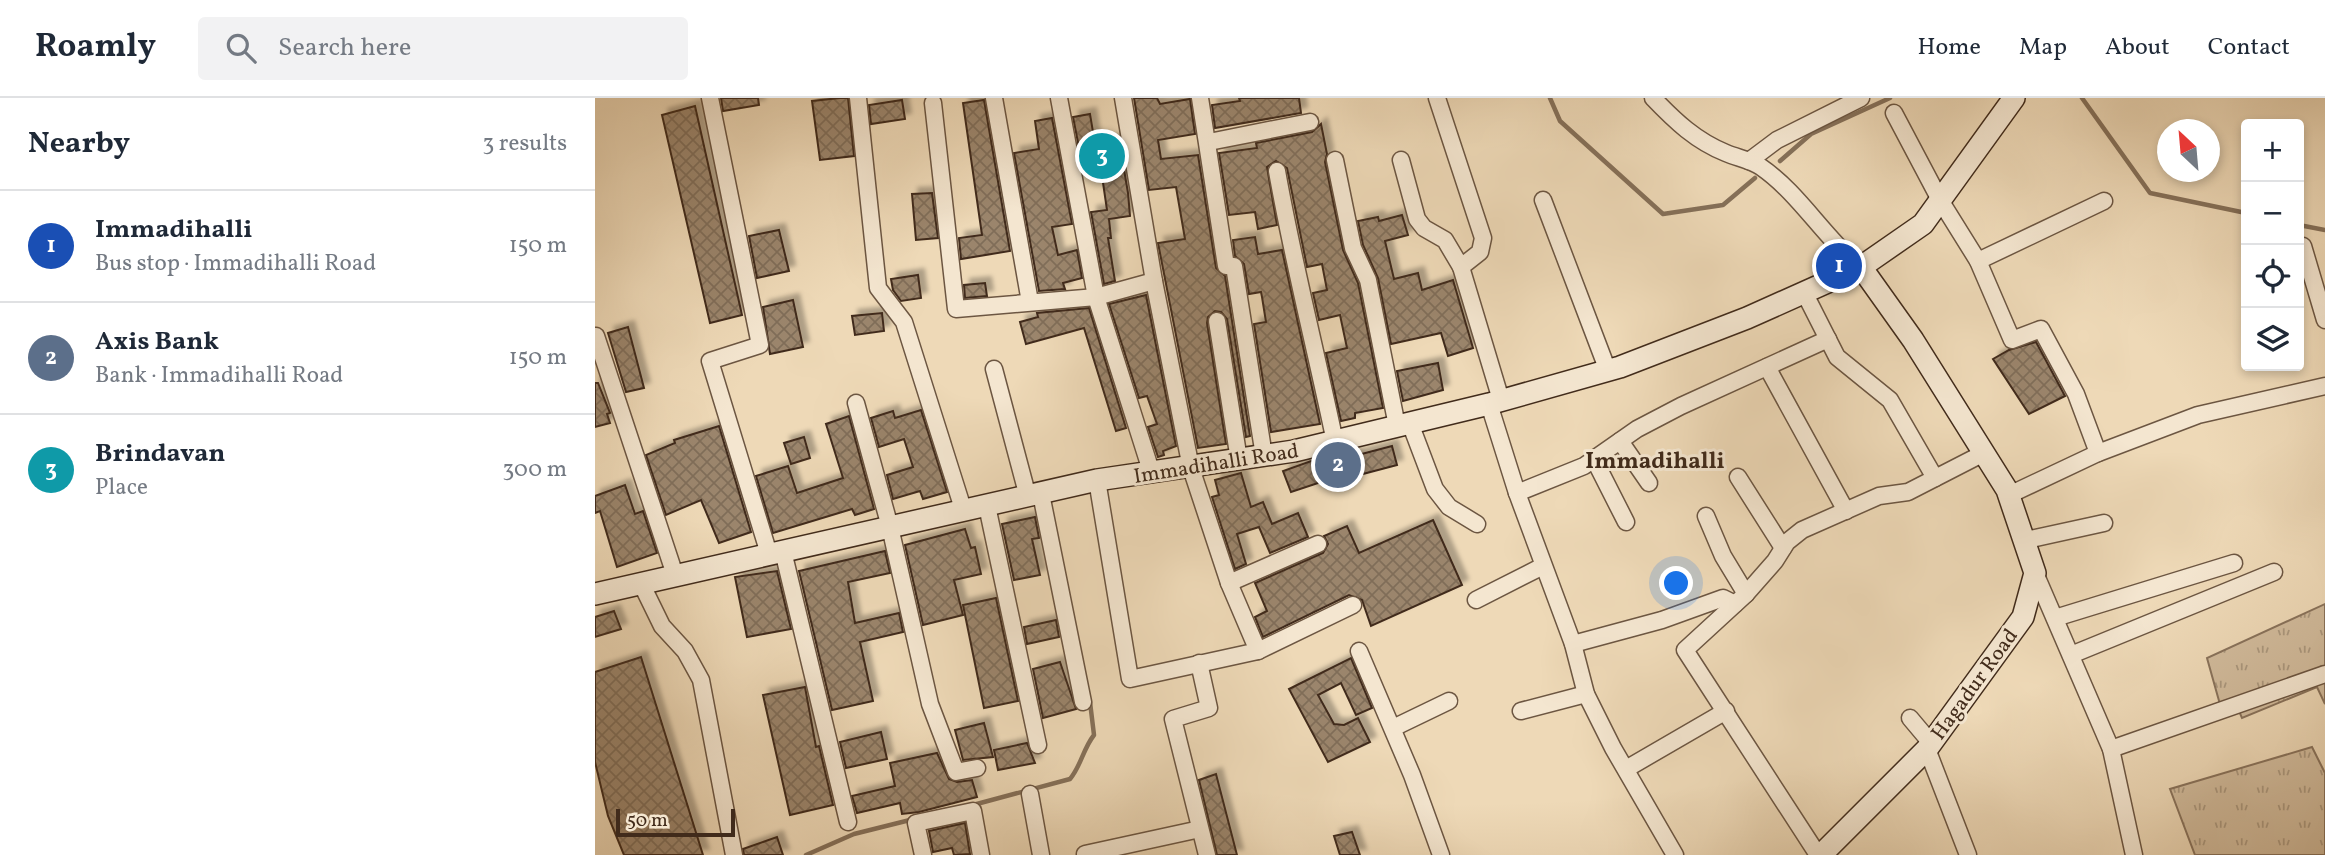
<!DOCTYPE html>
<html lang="en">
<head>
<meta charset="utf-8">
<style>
  :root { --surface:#fff; --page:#f2f2f3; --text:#1f2937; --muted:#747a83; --line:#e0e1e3; --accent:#8f2418 }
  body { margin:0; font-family:Vollkorn,serif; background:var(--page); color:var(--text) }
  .controls { position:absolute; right:21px; top:21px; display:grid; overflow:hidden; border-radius:7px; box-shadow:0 4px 10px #0003 }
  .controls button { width:63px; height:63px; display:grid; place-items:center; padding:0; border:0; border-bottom:2px solid var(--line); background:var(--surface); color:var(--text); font:35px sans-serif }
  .compass { position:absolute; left:1562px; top:21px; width:63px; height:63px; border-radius:50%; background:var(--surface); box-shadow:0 4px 10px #0003; rotate:334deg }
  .scale { position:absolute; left:21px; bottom:18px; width:119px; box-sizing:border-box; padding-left:7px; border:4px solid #412b1b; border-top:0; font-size:19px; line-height:24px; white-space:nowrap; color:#412b1b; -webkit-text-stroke:5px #f4e6d0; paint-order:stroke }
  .you { position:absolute; left:1082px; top:486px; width:24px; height:24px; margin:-18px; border:5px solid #fff; border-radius:50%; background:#1a73e8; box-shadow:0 0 0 10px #1a73e833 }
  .badge { display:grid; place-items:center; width:46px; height:46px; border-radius:50%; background:var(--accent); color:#fff; font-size:23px; font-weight:700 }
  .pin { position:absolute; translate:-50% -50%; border:4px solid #fff; box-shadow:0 2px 7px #0006 }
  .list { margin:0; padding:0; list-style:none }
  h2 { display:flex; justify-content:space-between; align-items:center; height:91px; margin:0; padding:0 28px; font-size:30px }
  h2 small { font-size:23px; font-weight:400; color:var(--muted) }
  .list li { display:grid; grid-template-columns:46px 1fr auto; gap:21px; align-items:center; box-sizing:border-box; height:112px; padding:0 28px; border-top:2px solid var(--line) }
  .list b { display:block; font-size:26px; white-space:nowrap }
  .list p { margin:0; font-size:23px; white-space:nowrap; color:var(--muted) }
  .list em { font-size:23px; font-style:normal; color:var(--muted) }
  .icon { flex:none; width:38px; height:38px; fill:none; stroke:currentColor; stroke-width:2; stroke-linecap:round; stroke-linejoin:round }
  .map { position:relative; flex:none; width:1730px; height:757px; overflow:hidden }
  header { display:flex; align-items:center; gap:42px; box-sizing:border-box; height:98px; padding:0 35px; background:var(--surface); border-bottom:2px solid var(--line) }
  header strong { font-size:33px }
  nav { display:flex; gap:38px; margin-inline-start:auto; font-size:24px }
  .search { width:490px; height:63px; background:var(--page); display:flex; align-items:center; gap:18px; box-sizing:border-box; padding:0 24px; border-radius:7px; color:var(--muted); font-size:26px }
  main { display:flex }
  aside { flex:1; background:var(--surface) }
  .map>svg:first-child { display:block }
  .grass { fill:url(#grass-tufts); stroke:#89735c; stroke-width:2 }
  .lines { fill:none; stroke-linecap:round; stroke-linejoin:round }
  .stream { stroke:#857059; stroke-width:4.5 }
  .building { fill:url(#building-cross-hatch); stroke:#412b1b; stroke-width:2; filter:url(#shadow) }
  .street-casing { stroke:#6c5642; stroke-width:19 }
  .secondary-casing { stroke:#412b1b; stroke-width:24 }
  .street { stroke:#f4e6d0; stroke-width:16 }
  .secondary { stroke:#f4e6d0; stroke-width:21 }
  .labels { text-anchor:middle; stroke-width:6; stroke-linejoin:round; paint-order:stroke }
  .street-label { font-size:21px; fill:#412b1b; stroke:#f4e6d0 }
  .neighbourhood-label { font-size:23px; font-weight:bold; fill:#412b1b; stroke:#f4e6d0 }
</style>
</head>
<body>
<header>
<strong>Roamly</strong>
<div class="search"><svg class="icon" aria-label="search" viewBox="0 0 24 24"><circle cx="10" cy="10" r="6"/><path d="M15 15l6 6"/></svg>Search here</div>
<nav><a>Home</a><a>Map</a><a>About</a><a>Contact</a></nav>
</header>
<main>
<aside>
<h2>Nearby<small>3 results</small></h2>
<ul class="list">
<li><span class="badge" style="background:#1a4fb4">1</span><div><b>Immadihalli</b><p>Bus stop · Immadihalli Road</p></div><em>150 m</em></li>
<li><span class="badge" style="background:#5c6f8a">2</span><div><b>Axis Bank</b><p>Bank · Immadihalli Road</p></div><em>150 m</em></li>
<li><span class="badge" style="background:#0f9aa8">3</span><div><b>Brindavan</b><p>Place</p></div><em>300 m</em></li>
</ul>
</aside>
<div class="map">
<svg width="1730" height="757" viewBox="0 0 1730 757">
  <defs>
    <pattern id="grass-tufts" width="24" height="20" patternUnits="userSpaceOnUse" patternTransform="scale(1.75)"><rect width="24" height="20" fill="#d1bb9c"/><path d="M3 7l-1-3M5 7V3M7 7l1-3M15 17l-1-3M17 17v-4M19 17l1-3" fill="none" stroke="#ab987e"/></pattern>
    <pattern id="building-cross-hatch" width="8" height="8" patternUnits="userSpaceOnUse" patternTransform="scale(1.75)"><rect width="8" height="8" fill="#9b856c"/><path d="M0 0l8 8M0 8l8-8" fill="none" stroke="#806d58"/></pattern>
    <filter id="shadow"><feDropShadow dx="6" dy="-6" stdDeviation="2" flood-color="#0004"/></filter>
  </defs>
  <rect width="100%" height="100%" fill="#eed9b7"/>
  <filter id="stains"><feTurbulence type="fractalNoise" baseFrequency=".00286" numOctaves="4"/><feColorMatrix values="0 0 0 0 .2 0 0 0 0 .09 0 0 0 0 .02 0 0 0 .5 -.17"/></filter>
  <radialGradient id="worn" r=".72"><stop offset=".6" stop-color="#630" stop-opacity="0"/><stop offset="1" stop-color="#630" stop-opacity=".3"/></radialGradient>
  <g class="grass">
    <path d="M1730,506V606L1722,589L1647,620L1640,604L1626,610L1612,560Z"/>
    <path d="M1717,649L1730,675V757H1600L1575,691Z"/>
  </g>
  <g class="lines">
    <g class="stream">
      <path d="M955,0L965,23L1068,116L1128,107L1160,80"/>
      <path d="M1487,0L1555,95L1651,115"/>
      <path d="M1185,63L1216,36L1295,0"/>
      <path d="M1704,127L1730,132"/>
      <path d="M378,707L475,681C486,668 488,651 499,637L495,604"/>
      <path d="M211,757L259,736L319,721"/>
    </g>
  </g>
  <g class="building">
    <path d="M126,0H163L164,7L128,13Z"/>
    <path d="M245,0H253L259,58L225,62L217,3Z"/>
    <path d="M539,0H562L565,6L595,1L600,36L563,42L566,61L603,57L621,170L630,178L655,338L651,339L632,221L626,214L620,213L613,219L612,225L631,346L603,350L563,145L590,141L581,89L554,92Z"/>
    <path d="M644,0H704L706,15L620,30L617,7L645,3Z"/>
    <path d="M307,2L310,21L276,26L274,7Z"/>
    <path d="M389,2L415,153L366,161L364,140L387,137L368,5Z"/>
    <path d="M100,8L147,217L115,225L67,17Z"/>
    <path d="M495,16L500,46L524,42L533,95L535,118L514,121L516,140H513L520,183L509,186L496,114L512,112L506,71L489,75L478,19Z"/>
    <path d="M457,20L477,126L457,129L463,157L482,152L487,180L468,185L470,191L444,193L419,55L444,51L440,23Z"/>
    <path d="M726,26L732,56L730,64L748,152L763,185L788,310L760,315V320L746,323L731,255L752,250L745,217L724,222L718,195L732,192L727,166L712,169L692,70L681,63L672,69L682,127L663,131L660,114L634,117L624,55L662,50L661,45L717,34Z"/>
    <path d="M337,95L343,140L321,142L317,96Z"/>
    <path d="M807,117L813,137L790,143L799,181L823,175L827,192L858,182L878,250L853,258L846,235L796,246L783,180L768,147L763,123L783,119L784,123Z"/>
    <path d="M184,132L194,173L162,180L154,138Z"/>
    <path d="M660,139L663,156L687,152L725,326L676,334L659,226L671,224L667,199L666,194L654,196L649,166L640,158L638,142Z"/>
    <path d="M323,177L326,200L306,203L298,192L296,181Z"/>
    <path d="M390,185L392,198L370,200L369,187Z"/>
    <path d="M551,197L581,348L568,353L569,357L563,359L553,329L562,326L552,298L544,300L514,206Z"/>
    <path d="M198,202L208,249L175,256L168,209Z"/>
    <path d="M494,210L531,330L521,333L489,230L431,246L425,224L443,219L442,215Z"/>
    <path d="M287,215L289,233L260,237L257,218Z"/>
    <path d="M33,229L49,290L31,294L13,235Z"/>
    <path d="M1441,244L1470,298L1434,316L1398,261L1414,252Z"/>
    <path d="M843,265L848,292L808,303L802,273Z"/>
    <path d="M0,285H3L15,315L12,316L15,325L0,329Z"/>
    <path d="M326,312L352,394L328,401L325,393L298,401L292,377L318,369L309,341L284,349L276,320L298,313L300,320Z"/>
    <path d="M254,318L279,411L260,417L257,411L178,435L161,378L193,368L202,395L248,380L231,326Z"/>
    <path d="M124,328L156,434L124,445L106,402L71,417L51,357L80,345L79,342Z"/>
    <path d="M209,339L215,360L196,366L189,345Z"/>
    <path d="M797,348L802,367L730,386L729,383L696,394L688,373L719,362L721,368Z"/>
    <path d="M646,375L656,409L668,404L677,426L703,415L713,439L675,455L664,429L642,436L651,466L640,471L617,399L624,397L620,382Z"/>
    <path d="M30,387L40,416L48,413L62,455L22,469L5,413L0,415V398Z"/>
    <path d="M440,419L444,440L437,441L445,477L419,482L407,426Z"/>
    <path d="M838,422L867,487L776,528L767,502L754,497L668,539L660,519L672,513L660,485L728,455L733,446L729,438L752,428L764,455Z"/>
    <path d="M370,431L376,450L380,449L386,476L359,482L368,517L328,527L310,447Z"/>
    <path d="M290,453L295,475L253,484L260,525L304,515L308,534L265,544L278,603L237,612L204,473Z"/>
    <path d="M182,473L196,531L152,539L140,479Z"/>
    <path d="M401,500L423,603L389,610L368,507Z"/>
    <path d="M19,513L26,531L0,539V519Z"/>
    <path d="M461,522L464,539L432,546L429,529Z"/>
    <path d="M46,559L108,757H29L13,718L0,664V574Z"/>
    <path d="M756,560L777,610L761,617L746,585L723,597L739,626L749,627L763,620L775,644L733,664L694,591Z"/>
    <path d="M465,564L481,611L448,620L438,571Z"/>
    <path d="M210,589L221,649L224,648L238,707L195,717L168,597Z"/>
    <path d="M389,625L398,659L368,662L360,632Z"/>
    <path d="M286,634L292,661L251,670L245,644Z"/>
    <path d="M432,645L440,665L403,672L399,652Z"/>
    <path d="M342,655L354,681L362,684L377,682L382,699L324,714L307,716L305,705L262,715L257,698L300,688L295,665Z"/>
    <path d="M621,676L642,757H622L604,682Z"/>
    <path d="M370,725L375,756L359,757L357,750L338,754L334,733Z"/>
    <path d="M757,734L765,757H745L739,738Z"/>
    <path d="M182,739L188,757H149L148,751Z"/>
  </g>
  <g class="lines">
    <defs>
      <g id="street">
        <path d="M115,0L165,247L115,263L174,456"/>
        <path d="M263,0L283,190L309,224L369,414"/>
        <path d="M399,0L435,204"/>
        <path d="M464,0L501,199L557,376"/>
        <path d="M605,0L631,168H639L669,358"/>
        <path d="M842,0L888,140L885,154L866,169L906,302"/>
        <path d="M1058,0C1080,23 1101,43 1131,55C1143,60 1156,62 1166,69C1205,96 1229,140 1266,169"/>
        <path d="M338,5L361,211L501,199L559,183"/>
        <path d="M1299,15L1345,102L1383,163L1417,242L1446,231L1481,296L1503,355"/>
        <path d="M614,44L715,24"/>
        <path d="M740,62L758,150L773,182L802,328"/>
        <path d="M806,62L822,121L829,130L850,142L866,169"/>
        <path d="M1154,63L1182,42L1266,0"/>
        <path d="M682,73C698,164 721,253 740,344"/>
        <path d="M948,102L1013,273"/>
        <path d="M1708,148L1730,222"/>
        <path d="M1383,163L1509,103"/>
        <path d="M1209,194L1242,259L1295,302L1340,380"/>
        <path d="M622,223L644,362"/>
        <path d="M1,238L80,477"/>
        <path d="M1172,269L1251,413"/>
        <path d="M399,271L433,399"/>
        <path d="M261,305L295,429L335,606L361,674L382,670"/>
        <path d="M894,306L922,395L978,546L991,596L1018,650L1080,757"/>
        <path d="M815,325L840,391L854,409L882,426"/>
        <path d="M1025,343L1054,385"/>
        <path d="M999,361L1031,424"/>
        <path d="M1143,379L1188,450"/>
        <path d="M502,382L535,581L663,553L634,485L596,370L559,183L528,0"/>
        <path d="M922,395L989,368L1042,331L1086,308L1233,241"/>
        <path d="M446,396L488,604"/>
        <path d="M1414,397L1503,355L1603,317L1730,288"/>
        <path d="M392,408L443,647"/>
        <path d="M1111,418L1128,458L1151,496"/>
        <path d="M1431,442L1509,425"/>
        <path d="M188,453L253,724"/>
        <path d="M1440,475L1516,651L1539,757"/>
        <path d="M46,485L67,528L90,553L106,582L139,757"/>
        <path d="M634,485L723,446"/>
        <path d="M881,502L948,468"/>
        <path d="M1460,520L1639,465"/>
        <path d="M978,546L1067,522L1128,500L1140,506"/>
        <path d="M663,553L758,507"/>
        <path d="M764,553L817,677L846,757"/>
        <path d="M1476,557L1679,474"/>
        <path d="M604,565L614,610L578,621L612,757"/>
        <path d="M926,613L991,596"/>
        <path d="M1315,620L1336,645"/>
        <path d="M798,630L854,603"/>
        <path d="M1332,651L1373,757"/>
        <path d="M1516,651L1730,576"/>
        <path d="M1031,671L1131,613"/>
        <path d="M435,696L446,757"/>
        <path d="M490,756L605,731"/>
        <path d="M328,757L321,725L378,713L386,757"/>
        <path d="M1223,757L1090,552L1151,496L1180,463L1192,444L1207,432L1284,398L1313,394L1389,355"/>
      </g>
      <g id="secondary">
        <path d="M0,496L502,382L699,353L894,306L1025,269L1152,220L1266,169L1328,126L1419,0"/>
        <path d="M1226,757L1332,651L1428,519L1440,475L1412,392L1318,242L1266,169"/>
      </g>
    </defs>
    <use href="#street" class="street-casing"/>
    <use href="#secondary" class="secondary-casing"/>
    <use href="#street" class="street"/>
    <use href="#secondary" class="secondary"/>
  </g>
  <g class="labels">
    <g class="street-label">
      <text transform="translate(621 365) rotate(-9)" y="7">Immadihalli Road</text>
      <text transform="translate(1379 586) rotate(-54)" y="7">Hagadur Road</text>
    </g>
    <g class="neighbourhood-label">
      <text x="1060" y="370">Immadihalli</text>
    </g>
  </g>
  <rect width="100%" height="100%" filter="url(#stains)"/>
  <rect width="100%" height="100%" fill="url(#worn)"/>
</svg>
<div class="controls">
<button>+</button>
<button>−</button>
<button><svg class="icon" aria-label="locate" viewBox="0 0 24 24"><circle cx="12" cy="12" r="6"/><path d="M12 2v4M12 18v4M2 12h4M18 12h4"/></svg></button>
<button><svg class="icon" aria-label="layers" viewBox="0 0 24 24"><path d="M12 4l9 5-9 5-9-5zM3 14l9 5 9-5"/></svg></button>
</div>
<svg class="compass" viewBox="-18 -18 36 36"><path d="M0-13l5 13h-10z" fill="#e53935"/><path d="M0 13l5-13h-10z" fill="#747a83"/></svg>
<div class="scale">50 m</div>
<div class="you"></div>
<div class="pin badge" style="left:1244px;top:168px;background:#1a4fb4">1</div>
<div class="pin badge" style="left:743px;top:367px;background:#5c6f8a">2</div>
<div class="pin badge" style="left:507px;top:58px;background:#0f9aa8">3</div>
</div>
</main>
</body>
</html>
